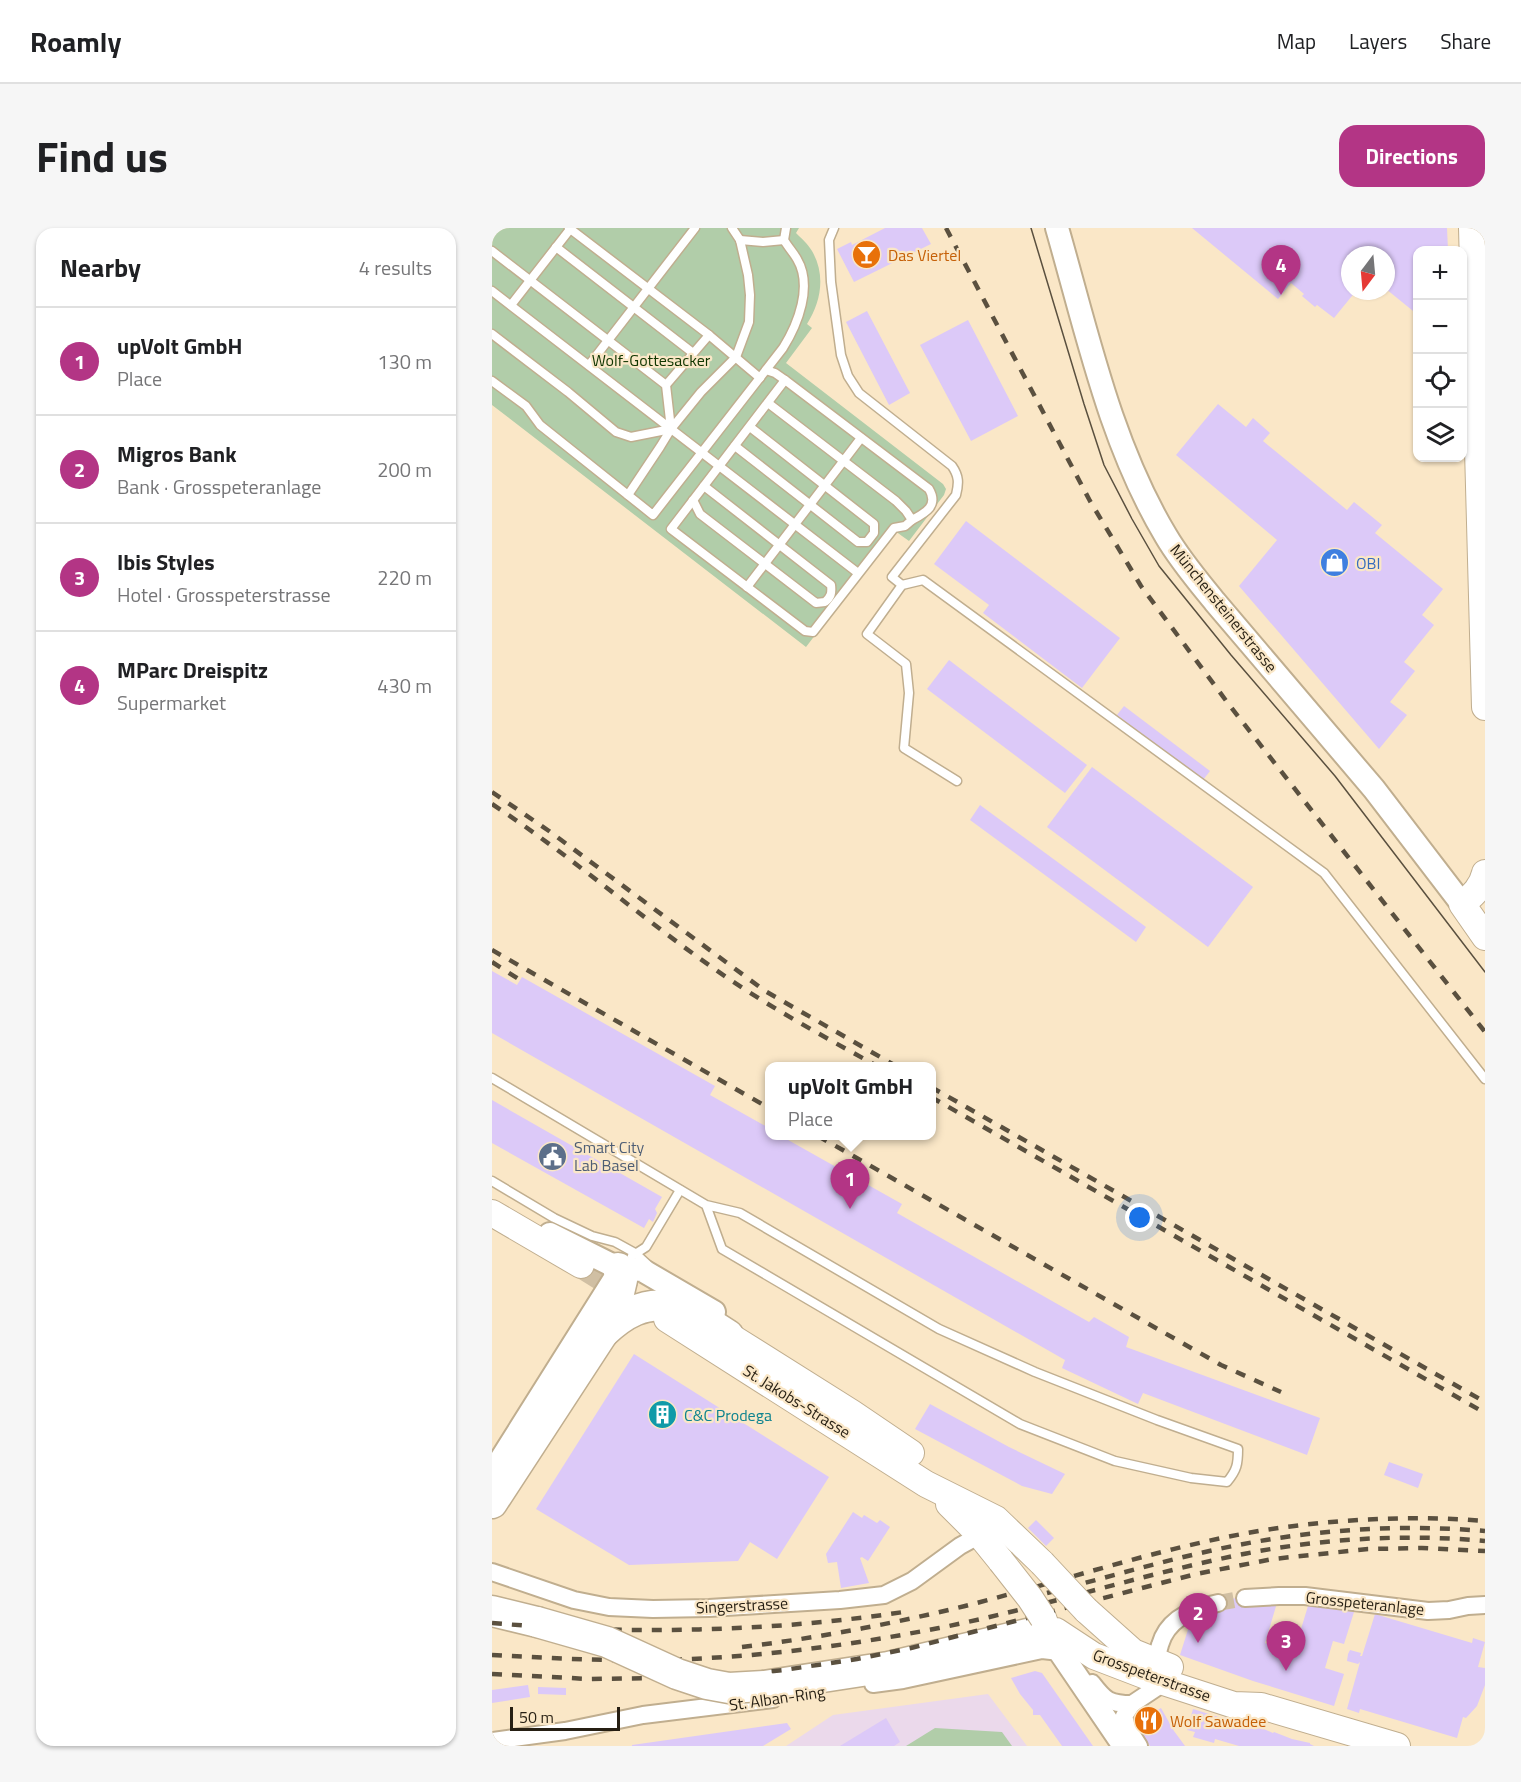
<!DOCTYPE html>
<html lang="en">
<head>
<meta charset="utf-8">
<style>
  :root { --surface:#fff; --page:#f6f6f6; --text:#202124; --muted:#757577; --line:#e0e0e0; --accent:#b33585 }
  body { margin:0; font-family:"Titillium Web",sans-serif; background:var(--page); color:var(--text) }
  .controls { position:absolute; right:18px; top:18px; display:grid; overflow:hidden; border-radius:12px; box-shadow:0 2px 4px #0004 }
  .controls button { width:54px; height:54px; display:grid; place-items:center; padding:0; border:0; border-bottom:2px solid var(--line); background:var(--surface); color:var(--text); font:30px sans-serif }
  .compass { position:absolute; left:849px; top:18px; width:54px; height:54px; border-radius:50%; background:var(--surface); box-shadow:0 2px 4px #0004; rotate:196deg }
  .scale { position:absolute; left:18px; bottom:15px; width:110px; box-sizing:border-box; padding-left:6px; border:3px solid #261f13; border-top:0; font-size:16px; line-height:21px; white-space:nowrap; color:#261f13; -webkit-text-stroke:4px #fae7c7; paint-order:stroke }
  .you { position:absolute; left:648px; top:990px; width:21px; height:21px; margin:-15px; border:4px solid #fff; border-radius:50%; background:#1a73e8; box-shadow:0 0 0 9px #1a73e833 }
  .badge { display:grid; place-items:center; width:39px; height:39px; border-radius:50%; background:var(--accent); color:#fff; font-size:20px; font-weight:700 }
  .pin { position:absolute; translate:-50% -50px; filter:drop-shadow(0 2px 3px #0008) }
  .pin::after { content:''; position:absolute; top:32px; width:21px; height:18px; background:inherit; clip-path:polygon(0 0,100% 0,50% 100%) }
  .popup { position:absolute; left:273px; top:834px; width:171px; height:78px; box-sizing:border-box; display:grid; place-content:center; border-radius:12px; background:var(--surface); filter:drop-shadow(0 2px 4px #0005); font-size:20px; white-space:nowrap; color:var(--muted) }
  .popup b { font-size:22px; color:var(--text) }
  .popup::after { content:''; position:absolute; left:50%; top:100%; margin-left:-12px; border:12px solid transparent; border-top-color:var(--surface) }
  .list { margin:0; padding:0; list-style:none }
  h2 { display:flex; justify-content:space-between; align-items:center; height:78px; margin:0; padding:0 24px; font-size:26px }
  h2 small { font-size:20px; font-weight:400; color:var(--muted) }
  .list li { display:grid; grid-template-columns:39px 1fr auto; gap:18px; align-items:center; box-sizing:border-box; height:108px; padding:0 24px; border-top:2px solid var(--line) }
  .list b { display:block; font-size:22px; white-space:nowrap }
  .list p { margin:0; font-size:20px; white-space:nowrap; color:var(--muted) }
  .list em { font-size:20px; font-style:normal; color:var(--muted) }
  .icon { flex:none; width:33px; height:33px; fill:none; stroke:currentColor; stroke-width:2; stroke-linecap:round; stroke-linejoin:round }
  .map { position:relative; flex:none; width:993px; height:1518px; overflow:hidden; border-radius:18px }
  header { display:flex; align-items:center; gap:36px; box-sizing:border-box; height:84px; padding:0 30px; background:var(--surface); border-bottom:2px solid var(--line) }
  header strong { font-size:28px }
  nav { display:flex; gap:33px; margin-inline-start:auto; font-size:21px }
  .intro { display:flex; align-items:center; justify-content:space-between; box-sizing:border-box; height:144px; padding:0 36px }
  h1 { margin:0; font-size:42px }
  .button { padding:15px 27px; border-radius:18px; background:var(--accent); color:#fff; font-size:21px; font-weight:700 }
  main { display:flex; gap:36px; padding:0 36px }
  aside { flex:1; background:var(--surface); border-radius:18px; box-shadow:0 2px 4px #0004 }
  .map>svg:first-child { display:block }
  .education { fill:#ebd9eb }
  .green { fill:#b1cda9 }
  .building { fill:#dcc9f8 }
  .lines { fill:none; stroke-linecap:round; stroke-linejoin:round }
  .street-tunnel { stroke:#d0bfa3; stroke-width:16; stroke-dasharray:16 8; stroke-linecap:butt }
  .primary-tunnel { stroke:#d0bfa3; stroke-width:26; stroke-dasharray:26 13; stroke-linecap:butt }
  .lane-casing { stroke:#c0ae8f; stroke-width:11 }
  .street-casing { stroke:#c0ae8f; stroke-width:20 }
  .secondary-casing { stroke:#c0ae8f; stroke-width:26 }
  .primary-casing { stroke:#c0ae8f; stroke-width:28 }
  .highway-casing { stroke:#c0ae8f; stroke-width:33 }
  .lane { stroke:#fff; stroke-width:8 }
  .street { stroke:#fff; stroke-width:16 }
  .secondary { stroke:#fff; stroke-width:22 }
  .primary { stroke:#fff; stroke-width:26 }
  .highway { stroke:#fff; stroke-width:30 }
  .tram { stroke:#5a503f; stroke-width:1.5 }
  .rail { stroke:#5a503f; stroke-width:4.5; stroke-dasharray:10 10; stroke-linecap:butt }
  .primary-bridge-casing { stroke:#c0ae8f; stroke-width:28; stroke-linecap:butt }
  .highway-bridge-casing { stroke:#c0ae8f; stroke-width:33; stroke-linecap:butt }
  .primary-bridge { stroke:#fff; stroke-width:26 }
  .highway-bridge { stroke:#fff; stroke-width:30 }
  .labels { text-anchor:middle; stroke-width:4.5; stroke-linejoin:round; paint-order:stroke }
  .food-label { font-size:16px; fill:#c56008; stroke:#fae7c7; text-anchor:start }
  .park-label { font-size:16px; fill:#103600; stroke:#fae7c7 }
  .shop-label { font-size:16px; fill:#366cbe; stroke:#fae7c7; text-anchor:start }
  .street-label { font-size:16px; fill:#261f13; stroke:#fae7c7 }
  .service-label { font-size:16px; fill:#4e5e75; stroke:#fae7c7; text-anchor:start }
  .culture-label { font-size:16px; fill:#0d838f; stroke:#fae7c7; text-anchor:start }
</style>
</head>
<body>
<header>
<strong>Roamly</strong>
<nav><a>Map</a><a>Layers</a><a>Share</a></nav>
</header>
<div class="intro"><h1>Find us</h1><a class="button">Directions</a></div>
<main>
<aside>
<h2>Nearby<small>4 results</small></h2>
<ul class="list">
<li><span class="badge">1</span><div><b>upVolt GmbH</b><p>Place</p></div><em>130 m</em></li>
<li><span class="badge">2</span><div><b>Migros Bank</b><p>Bank · Grosspeteranlage</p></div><em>200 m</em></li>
<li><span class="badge">3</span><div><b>Ibis Styles</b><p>Hotel · Grosspeterstrasse</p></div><em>220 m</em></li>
<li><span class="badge">4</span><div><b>MParc Dreispitz</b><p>Supermarket</p></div><em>430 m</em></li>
</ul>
</aside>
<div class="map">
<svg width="993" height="1518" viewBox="0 0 993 1518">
  <rect width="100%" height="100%" fill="#fae7c7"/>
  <path class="education" d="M496,1466L535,1518H294L341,1487Z"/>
  <g class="green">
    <path d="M0,0H307L304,5C309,10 316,16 320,23C334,47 329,74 315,96L320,100L294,135L451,256L454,261L452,267L417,313L403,303L314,419L0,177Z"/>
    <path d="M443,1500L510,1504L520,1518H414Z"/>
  </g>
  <g class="building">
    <path d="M393,0H430L439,16L362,54L345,21L359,14L360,17Z"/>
    <path d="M700,0H955L956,22H926V87L894,61V27H858V63H864L842,90L825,77L823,79L810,68L812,66L799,55L786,71Z"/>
    <path d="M375,83L418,165L397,177L354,94Z"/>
    <path d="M476,92L526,188L479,213L428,117Z"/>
    <path d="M726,176L754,199L761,190L778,205L771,213L855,282L862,274L890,297L883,305L951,361L930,387L942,397L912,434L923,443L898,474L915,487L887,521L747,358L785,312L684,227Z"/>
    <path d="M474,293L628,410L590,460L491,385L497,377L442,336Z"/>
    <path d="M457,432L595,537L573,565L435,461Z"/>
    <path d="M632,478L718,543L711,552L625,487Z"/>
    <path d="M600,539L761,659L716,719L555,599Z"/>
    <path d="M488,577L654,699L644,714L478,592Z"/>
    <path d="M0,743L25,757L30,749L223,858L218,867L277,900V908H289L410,976L405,985L597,1094L602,1089L637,1109L634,1119L828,1190L815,1227L651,1165L646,1176L570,1140L573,1132L0,805Z"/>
    <path d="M0,872L170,969L163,981L165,985L161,994L157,991L152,1000L0,915Z"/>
    <path d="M142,1126L337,1249L285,1331L258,1314L246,1333L137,1337L44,1281Z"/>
    <path d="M438,1176L517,1219L573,1246L560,1266L530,1258L423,1201Z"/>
    <path d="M897,1234L931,1246L926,1260L892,1247Z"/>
    <path d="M361,1284L370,1290L372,1287L385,1295L388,1292L398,1299L376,1333L370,1329L368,1330L377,1355L349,1360L345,1334L336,1335L334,1326Z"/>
    <path d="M544,1292L562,1310L554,1318L536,1300Z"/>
    <path d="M729,1369L785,1375L773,1415L802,1424L816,1378L862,1384L852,1416L841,1413L833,1440L852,1446L842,1478L761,1453L688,1427L699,1392L723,1387Z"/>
    <path d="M883,1386L980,1415L981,1410L993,1414L986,1439L993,1440V1457L985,1478L974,1490L971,1489L965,1510L868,1481L867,1485L855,1481L868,1434L866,1436L855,1433L856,1426L858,1422L869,1425L868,1428H870Z"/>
    <path d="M543,1443L550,1445L601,1518H570L548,1487H541V1482L528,1466L519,1450Z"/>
    <path d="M36,1457L38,1469L0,1475V1462Z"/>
    <path d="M46,1459L74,1460V1467L46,1466Z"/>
    <path d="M669,1480L682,1503L693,1518H658L645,1500L644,1495Z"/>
    <path d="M701,1481L730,1490L732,1489L736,1490L737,1492L742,1493L748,1495L750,1494L765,1500L767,1499L781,1505L782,1504L800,1511L818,1515V1516L822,1518H747L723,1511L722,1515L701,1509L703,1504L695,1502Z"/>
    <path d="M394,1490L408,1514L402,1518H348Z"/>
    <path d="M295,1495L299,1501L271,1518H140V1517Z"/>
  </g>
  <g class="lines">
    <path class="street-tunnel" d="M726,1375L753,1370"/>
    <path class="primary-tunnel" d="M89,1037L139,1068"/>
    <defs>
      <g id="lane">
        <path d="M77,0L217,107L268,150"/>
        <path d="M342,0L337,12L339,54L349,127L356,148L367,165L460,238C467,248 467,255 464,267L400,349L410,357"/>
        <path d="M248,12L271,14L292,12"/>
        <path d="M64,19L201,125"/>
        <path d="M0,23L174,157L179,201"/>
        <path d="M0,63L366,345"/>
        <path d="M19,77L79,0"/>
        <path d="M0,106L76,164L124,204L139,209L179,201"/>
        <path d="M97,137L203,0"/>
        <path d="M274,142L283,145L293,152L437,261C447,278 433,285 420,292L414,283L404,273L276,175"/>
        <path d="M293,152L179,301L313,403L321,404L402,300L413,298L420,292"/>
        <path d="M0,153L34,178L48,197L161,287L291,120C306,96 321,58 305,31C301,24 296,19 292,12L294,0"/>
        <path d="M174,157L217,107"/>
        <path d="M243,218L366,314H375L382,305V296L258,199"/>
        <path d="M136,267L168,219L179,201L209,164L244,129L257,94L258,67L256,47L248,12L240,0"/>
        <path d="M201,272L208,286L324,375L333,374C339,369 340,365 339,357L212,258"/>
        <path d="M255,359L369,210"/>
        <path d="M465,553L412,520L417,465L414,436L375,406L410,357L431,352L832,645L993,851"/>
        <path d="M0,850L214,977L248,985L447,1101L543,1144L665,1192L746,1221C746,1236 745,1242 735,1254L699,1250L623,1233L528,1196L230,1021L214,977"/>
        <path d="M0,953L62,990L100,1008L123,1014L143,1025L157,1038"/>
        <path d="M140,1028L154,1019L188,962"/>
      </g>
      <g id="street">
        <path d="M0,1240L124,1043"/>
        <path d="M0,1344L82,1372L117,1379L161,1381L217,1380L348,1372L392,1367L420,1353L468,1318L488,1307"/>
        <path d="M753,1370L787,1368H813L936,1383L957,1382L976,1378L993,1377"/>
        <path d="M600,1455C613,1472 617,1476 640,1476"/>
        <path d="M381,1456L411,1452L550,1422L568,1424"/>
        <path d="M657,1464C663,1448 663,1433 668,1417C675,1391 701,1380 726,1375"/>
        <path d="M0,1513L73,1503L151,1487L281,1471"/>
        <path d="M647,1518L635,1499L632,1488L640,1476L667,1458"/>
      </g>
      <g id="secondary">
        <path d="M565,0C595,104 618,215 674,308C688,332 706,353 723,374L882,561L970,676"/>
        <path d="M58,1006L126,1040L150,1042L222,1084"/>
        <path d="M556,1403L568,1424L632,1518"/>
      </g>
      <g id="primary">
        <path d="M980,0L993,479"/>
        <path d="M993,645C990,659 981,667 970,676L993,709"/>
        <path d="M0,985L89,1037"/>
        <path d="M175,1091L434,1256L504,1291L550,1335"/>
        <path d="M236,1107L360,1185L419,1225"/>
        <path d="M457,1276L488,1307L509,1333"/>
        <path d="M594,1382L641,1424L678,1439"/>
        <path d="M551,1390L556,1403H564L602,1428L662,1451L742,1477L769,1478L905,1518"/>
      </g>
      <g id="highway">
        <path d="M111,1105C157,1061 188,1076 236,1107"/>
        <path d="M0,1275L111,1105L127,1065L130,1052L126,1040"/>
        <path d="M0,1383L45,1394"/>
        <path d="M272,1458L396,1439L535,1406L556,1403"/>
      </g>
    </defs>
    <use href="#lane" class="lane-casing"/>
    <use href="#street" class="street-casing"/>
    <use href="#secondary" class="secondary-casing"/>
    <use href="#primary" class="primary-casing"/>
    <use href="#highway" class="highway-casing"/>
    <use href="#lane" class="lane"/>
    <use href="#street" class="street"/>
    <use href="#secondary" class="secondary"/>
    <use href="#primary" class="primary"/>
    <use href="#highway" class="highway"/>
    <path class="tram" d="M539,0L592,176L612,237L640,291L667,338L739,427L843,548L993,744"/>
    <g class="rail">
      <path d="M454,0L598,273L649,358L738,478L993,804"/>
      <path d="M0,564L57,603L273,763L404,838"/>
      <path d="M0,576C78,627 148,689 224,742C275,778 331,808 385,838"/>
      <path d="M0,722L277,880"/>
      <path d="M0,734L28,752"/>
      <path d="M439,859L993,1174"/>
      <path d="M439,869L993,1185"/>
      <path d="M326,908L729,1137L789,1164"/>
      <path d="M555,1365C628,1346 700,1324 774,1312C846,1300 920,1297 993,1303"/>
      <path d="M0,1395C137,1407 282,1404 418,1383"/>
      <path d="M250,1419C326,1410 399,1396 473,1378C571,1353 667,1320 767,1303C842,1291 918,1287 993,1293"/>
      <path d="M0,1427C55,1430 111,1433 167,1432C261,1430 355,1418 447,1400C553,1379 656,1344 762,1324C838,1310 916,1306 993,1313"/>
      <path d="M0,1446L97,1451L166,1450L235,1448L292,1442L365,1431L419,1420L704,1346L781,1331L876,1321L930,1320L993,1323"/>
    </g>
    <defs>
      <g id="primary-bridge">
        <path d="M509,1333L538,1370L551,1390"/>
        <path d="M550,1335L594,1382"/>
      </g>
      <path id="highway-bridge" d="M45,1394L115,1414L185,1446L215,1456L237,1460L272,1458"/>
    </defs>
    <use href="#primary-bridge" class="primary-bridge-casing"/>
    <use href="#highway-bridge" class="highway-bridge-casing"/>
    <use href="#primary-bridge" class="primary-bridge"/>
    <use href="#highway-bridge" class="highway-bridge"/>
  </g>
  <defs>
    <symbol id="bar-disc" viewBox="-11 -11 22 22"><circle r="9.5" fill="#e8710a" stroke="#fae7c7"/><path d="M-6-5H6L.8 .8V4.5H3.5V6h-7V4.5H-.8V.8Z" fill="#fff"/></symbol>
    <symbol id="shop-disc" viewBox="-11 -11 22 22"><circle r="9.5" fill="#3f7fe0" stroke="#fae7c7"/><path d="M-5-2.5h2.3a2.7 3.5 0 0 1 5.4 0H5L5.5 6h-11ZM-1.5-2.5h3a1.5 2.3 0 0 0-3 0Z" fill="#fff"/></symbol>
    <symbol id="civic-disc" viewBox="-11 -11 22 22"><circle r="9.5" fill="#5c6f8a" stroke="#fae7c7"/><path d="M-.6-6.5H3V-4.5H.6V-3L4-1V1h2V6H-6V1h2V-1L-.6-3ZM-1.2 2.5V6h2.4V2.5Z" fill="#fff"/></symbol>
    <symbol id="building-disc" viewBox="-11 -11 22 22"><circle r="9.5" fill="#0f9aa8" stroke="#fae7c7"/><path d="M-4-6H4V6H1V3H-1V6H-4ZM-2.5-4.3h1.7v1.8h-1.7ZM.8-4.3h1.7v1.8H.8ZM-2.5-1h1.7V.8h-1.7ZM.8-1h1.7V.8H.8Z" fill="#fff"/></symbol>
    <symbol id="restaurant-disc" viewBox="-11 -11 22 22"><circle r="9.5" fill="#e8710a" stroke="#fae7c7"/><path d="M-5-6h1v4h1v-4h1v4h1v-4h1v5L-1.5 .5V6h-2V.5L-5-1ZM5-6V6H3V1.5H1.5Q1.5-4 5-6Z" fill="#fff"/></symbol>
  </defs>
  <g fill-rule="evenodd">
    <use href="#bar-disc" x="358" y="10" width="33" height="33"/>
    <use href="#shop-disc" x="826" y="318" width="33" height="33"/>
    <use href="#civic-disc" x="44" y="912" width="33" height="33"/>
    <use href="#building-disc" x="154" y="1170" width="33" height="33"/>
    <use href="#restaurant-disc" x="640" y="1476" width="33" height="33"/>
  </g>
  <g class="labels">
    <g class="food-label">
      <text x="396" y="33">Das Viertel</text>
      <text x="678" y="1499">Wolf Sawadee</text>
    </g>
    <g class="park-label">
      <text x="159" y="138">Wolf-Gottesacker</text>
    </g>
    <g class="shop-label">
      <text x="864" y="341">OBI</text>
    </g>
    <g class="street-label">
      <text transform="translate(732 380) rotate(51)" y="6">Münchensteinerstrasse</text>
      <text transform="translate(305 1173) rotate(32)" y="6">St. Jakobs-Strasse</text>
      <text transform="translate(873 1375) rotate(6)" y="6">Grosspeteranlage</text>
      <text transform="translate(250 1377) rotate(-3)" y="6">Singerstrasse</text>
      <text transform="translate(660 1447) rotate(20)" y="6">Grosspeterstrasse</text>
      <text transform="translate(285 1470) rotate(-8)" y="6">St. Alban-Ring</text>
    </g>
    <g class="service-label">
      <text x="82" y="925">Smart City<tspan x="82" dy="18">Lab Basel</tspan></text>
    </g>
    <g class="culture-label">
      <text x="192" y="1193">C&amp;C Prodega</text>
    </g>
  </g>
</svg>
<div class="controls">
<button>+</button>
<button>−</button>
<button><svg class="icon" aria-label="locate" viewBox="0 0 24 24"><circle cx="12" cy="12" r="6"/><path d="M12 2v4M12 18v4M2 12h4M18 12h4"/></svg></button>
<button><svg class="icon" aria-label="layers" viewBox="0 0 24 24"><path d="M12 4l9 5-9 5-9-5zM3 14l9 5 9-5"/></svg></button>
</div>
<svg class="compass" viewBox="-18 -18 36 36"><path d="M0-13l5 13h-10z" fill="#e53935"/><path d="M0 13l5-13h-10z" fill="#757577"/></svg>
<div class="scale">50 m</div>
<div class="you"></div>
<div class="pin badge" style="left:358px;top:981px">1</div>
<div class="popup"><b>upVolt GmbH</b>Place</div>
<div class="pin badge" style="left:706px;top:1415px">2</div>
<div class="pin badge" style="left:794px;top:1443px">3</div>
<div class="pin badge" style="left:789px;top:67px">4</div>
</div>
</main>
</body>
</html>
